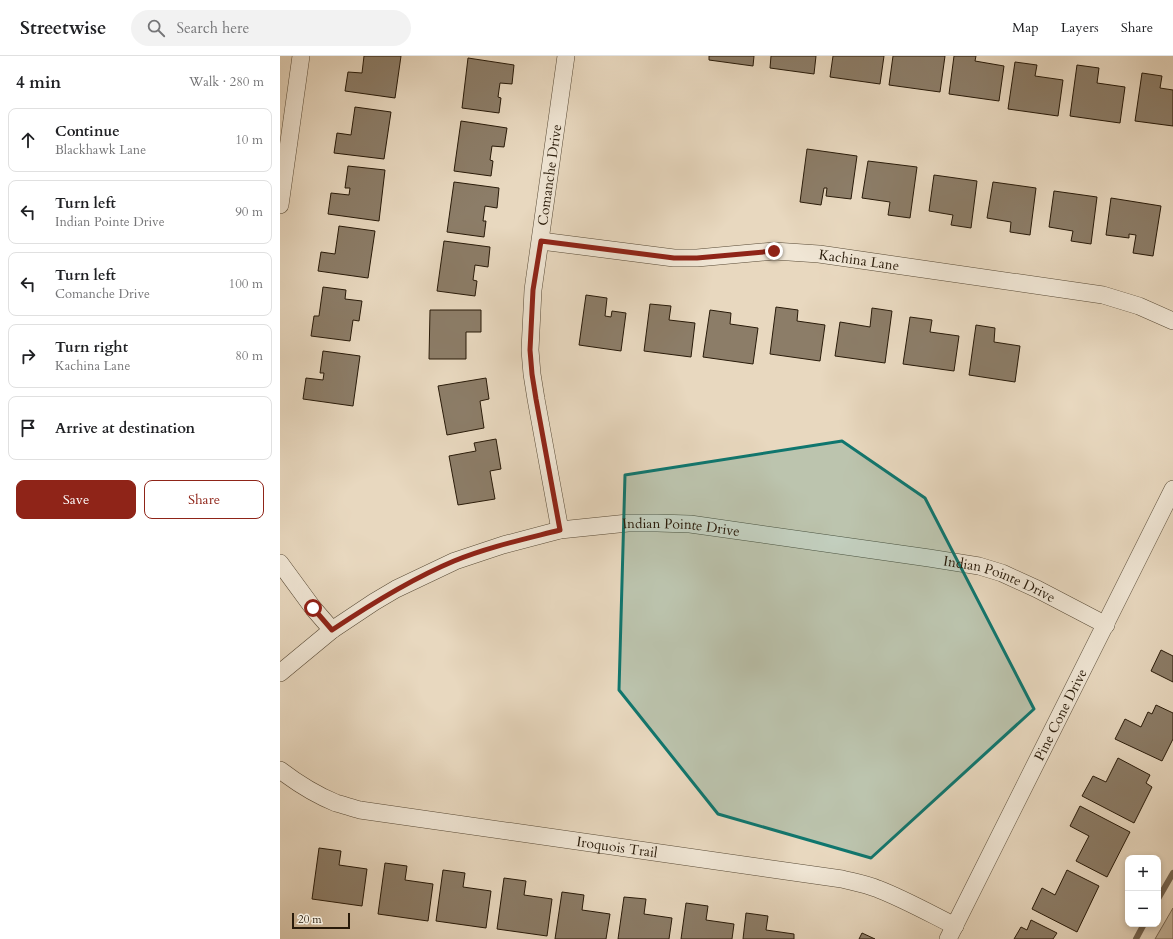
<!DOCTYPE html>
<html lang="en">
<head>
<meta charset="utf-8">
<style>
  :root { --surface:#fff; --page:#f2f2f2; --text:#202124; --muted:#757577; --line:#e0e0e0; --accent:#8f2418 }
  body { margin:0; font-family:Cardo,serif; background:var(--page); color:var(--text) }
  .controls { position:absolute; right:12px; bottom:12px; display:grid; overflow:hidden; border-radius:8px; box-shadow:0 2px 6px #0003 }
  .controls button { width:36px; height:36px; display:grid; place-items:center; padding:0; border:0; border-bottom:1px solid var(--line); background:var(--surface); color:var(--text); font:20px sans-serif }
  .scale { position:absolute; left:12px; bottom:10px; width:58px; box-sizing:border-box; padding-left:4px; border:2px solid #281a09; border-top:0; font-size:11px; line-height:14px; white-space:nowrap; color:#281a09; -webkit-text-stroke:3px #f0e6d5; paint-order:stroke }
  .stop { position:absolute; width:12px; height:12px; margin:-9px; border:3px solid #8f2418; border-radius:50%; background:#fff }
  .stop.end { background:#8f2418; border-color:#fff; box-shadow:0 1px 4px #0008 }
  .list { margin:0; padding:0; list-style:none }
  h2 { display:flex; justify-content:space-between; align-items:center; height:52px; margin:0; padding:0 16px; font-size:17px }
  h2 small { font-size:13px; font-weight:400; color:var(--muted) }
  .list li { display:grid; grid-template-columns:26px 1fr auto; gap:12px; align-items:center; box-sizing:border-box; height:64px; margin:0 8px 8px; padding:0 8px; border:1px solid var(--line); border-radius:8px }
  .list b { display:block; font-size:15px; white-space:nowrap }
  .list p { margin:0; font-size:13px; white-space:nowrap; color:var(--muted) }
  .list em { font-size:13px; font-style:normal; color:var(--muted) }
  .actions { display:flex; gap:8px; padding:12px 16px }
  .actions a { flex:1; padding:9px 0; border:1px solid var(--accent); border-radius:8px; text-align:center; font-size:14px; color:var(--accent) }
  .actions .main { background:var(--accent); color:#fff }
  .icon { flex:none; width:22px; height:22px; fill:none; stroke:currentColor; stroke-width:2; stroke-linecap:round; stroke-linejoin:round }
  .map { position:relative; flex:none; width:893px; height:883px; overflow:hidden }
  header { display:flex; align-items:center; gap:24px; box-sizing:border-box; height:56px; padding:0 20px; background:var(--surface); border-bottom:1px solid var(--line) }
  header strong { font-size:19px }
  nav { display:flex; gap:22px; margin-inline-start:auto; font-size:14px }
  .search { width:280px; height:36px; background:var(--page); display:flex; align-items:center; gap:10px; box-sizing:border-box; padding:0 14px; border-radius:22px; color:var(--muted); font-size:15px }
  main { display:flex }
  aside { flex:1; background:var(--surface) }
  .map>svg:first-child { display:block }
  .green { fill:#c7b8a0; stroke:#786954 }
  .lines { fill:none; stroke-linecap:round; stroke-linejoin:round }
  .stream { stroke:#746551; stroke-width:6 }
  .building { fill:#8c7d68; stroke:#281a09 }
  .minor-casing { stroke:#584a36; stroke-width:18 }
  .minor { stroke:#f0e6d5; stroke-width:17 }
  .route { stroke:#8f2418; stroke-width:5 }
  .marked { fill:#0f766e; fill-opacity:0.2; stroke:#0f766e; stroke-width:3; stroke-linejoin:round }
  .labels { text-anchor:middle; stroke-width:3; stroke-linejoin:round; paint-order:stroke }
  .street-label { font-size:14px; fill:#281a09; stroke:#f0e6d5 }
</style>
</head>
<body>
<header>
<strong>Streetwise</strong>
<div class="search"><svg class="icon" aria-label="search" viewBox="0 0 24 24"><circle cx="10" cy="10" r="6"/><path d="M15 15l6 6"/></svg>Search here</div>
<nav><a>Map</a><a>Layers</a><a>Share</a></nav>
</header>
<main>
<aside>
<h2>4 min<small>Walk · 280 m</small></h2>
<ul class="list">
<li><svg class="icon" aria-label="ahead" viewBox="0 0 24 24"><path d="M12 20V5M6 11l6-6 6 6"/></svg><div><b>Continue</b><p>Blackhawk Lane</p></div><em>10 m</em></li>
<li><svg class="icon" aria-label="left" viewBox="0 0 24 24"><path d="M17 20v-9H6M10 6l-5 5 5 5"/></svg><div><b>Turn left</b><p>Indian Pointe Drive</p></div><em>90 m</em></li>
<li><svg class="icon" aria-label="left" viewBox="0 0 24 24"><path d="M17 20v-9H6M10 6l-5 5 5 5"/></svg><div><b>Turn left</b><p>Comanche Drive</p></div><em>100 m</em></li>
<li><svg class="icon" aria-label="right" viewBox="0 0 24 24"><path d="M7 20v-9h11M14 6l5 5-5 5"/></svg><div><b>Turn right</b><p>Kachina Lane</p></div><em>80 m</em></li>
<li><svg class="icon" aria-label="arrive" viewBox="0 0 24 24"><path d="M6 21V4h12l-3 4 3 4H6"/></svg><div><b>Arrive at destination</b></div></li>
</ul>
<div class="actions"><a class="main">Save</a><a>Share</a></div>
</aside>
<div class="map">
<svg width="893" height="883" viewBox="0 0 893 883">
  <rect width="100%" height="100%" fill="#e8d8bf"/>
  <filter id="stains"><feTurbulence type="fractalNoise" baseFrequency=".005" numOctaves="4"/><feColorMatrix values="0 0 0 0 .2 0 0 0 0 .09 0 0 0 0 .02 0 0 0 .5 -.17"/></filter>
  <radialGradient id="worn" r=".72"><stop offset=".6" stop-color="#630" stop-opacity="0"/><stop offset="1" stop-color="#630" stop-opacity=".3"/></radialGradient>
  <path class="green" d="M893,852V883H875Z"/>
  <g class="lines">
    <g class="stream">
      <path d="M878,843L893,817"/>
      <path d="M856,883L864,868"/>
    </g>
  </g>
  <g class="building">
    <path d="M84,0H121L115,42L65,35L68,16L82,17Z"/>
    <path d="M429,0H474L473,10L429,4Z"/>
    <path d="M491,0H536L534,18L490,12Z"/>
    <path d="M553,0H604L600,28L550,21Z"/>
    <path d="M613,0H665L660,36L609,29Z"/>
    <path d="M674,0H696L695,5L724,10L719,45L669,38Z"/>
    <path d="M188,2L234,9L232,28L220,27L218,41L221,42L219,57L182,52Z"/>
    <path d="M735,6L757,9L755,20L783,24L778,60L728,53Z"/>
    <path d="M797,9L819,12L817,27L845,31L840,67L790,60Z"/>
    <path d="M862,17L882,20L880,32L893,34V70L855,65Z"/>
    <path d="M75,51L111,56L104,103L54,97L57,77L71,79Z"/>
    <path d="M181,65L227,72L224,91L212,90L210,104L213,105L211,120L174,115Z"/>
    <path d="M527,93L577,100L571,143L546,140L547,132H544L541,149L520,146Z"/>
    <path d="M588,105L637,111L630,162L608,159L610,146L582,142Z"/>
    <path d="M68,110L105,114L99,165L48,158L51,137L69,139L70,132H65Z"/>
    <path d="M654,119L697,125L691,172L671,169L673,159L649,155Z"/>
    <path d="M174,126L219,132L217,152L205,150L203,165H206L204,181L167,176Z"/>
    <path d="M713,126L756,132L750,179L730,176L731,166L707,162Z"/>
    <path d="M774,135L817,141L811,188L791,185L793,175L769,171Z"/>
    <path d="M831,142L881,150L873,200L853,197L856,179L849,178V182L826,179Z"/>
    <path d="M59,170L95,175L88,222L38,215L41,196L55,198Z"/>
    <path d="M164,185L210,191L208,211L195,209L193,224L197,225L195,240L157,235Z"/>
    <path d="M43,231L66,234L65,243L82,245L79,265L73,264L70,285L31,280L34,260H39Z"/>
    <path d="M306,239L327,242L325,260L331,261L332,255L346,257L341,295L299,289Z"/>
    <path d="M370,248L391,250L389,264L415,267L411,301L364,295Z"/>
    <path d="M496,251L518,254L517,265L545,269L540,305L490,298Z"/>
    <path d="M592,252L612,255L605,307L555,300L560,266L590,271Z"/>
    <path d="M150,254H201V276H186V303H149Z"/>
    <path d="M430,254L451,257L450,268L478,272L473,308L423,301Z"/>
    <path d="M630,261L652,264L650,276L679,280L674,315L623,308Z"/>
    <path d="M696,269L715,272L714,286L740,290L735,326L689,319Z"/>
    <path d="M43,295L80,300L73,350L23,343L26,322L43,324L44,317H40Z"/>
    <path d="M206,322L209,343L200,345L204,372L167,379L158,330Z"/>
    <path d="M216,383L221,413L210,415L215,443L178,449L169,400L196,395L194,387Z"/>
    <path d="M881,594L893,600V626L871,615Z"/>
    <path d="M876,649L893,657V683L882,705L835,683L845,663L861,671L868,656L872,658Z"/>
    <path d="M838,702L870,719L866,727L872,731L854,767L802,740L813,720L826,726Z"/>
    <path d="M800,750L850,776L827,821L796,805L809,780L790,770Z"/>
    <path d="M39,792L61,795L59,809L87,813L82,850L32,843Z"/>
    <path d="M105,807L127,810L125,824L153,828L148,865L98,858Z"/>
    <path d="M163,814L185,817L183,831L211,835L206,872L156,865Z"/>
    <path d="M787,814L819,830L797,876L752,853L762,832L775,839Z"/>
    <path d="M224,822L246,825L244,839L272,843L267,880L217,873Z"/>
    <path d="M282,836L304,839L302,854L330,858L326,883H275Z"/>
    <path d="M344,841L366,843L364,858L392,862L389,883H338Z"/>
    <path d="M406,847L428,850L426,864L454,868L452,883H401Z"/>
    <path d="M466,857L488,860L486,874L514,878V883H463Z"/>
    <path d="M751,864L777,877L773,883H734L741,871L747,874Z"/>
    <path d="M582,877L595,883H579Z"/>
  </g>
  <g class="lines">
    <defs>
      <g id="minor">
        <path d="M0,149L21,0"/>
        <path id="s1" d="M261,185L394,202H417L494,195L539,198L823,239L859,250L893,265"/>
        <path id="s2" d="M280,474L256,343L252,318L250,294L253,234L286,0"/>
        <path d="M0,507L33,552L52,574"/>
        <path id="s3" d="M0,617L52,574L94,546L116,533L175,505L223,489L280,474L348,467H377L410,468L649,502L699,510L722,517L757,533L826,569"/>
        <path id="s4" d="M0,714C17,727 36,739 56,747C64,749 72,752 80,754L562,823C574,826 586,828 598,833C624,843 649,857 675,870"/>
        <path id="s5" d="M668,883L893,433"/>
      </g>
    </defs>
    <use href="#minor" class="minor-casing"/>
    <use href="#minor" class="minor"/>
  </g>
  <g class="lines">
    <path class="route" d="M33,552L52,574C91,548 131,523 174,505C208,491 245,483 280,474L256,343L252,318L250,294L253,234L261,185L394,202H417L494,195"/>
  </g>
  <path class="marked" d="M562,385L645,442L754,653L591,802L438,758L339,634L345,419Z"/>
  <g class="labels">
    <g class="street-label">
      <text dy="5" stroke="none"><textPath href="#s2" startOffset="359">Comanche Drive</textPath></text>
      <text dy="5" stroke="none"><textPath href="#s1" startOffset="320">Kachina Lane</textPath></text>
      <text dy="5" stroke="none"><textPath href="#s3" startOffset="440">Indian Pointe Drive</textPath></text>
      <text dy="5" stroke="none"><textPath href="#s3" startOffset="764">Indian Pointe Drive</textPath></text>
      <text dy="5" stroke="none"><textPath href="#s5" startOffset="251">Pine Cone Drive</textPath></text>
      <text dy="5" stroke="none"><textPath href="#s4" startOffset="350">Iroquois Trail</textPath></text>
    </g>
  </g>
  <rect width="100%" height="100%" filter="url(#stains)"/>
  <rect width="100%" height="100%" fill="url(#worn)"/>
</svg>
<div class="controls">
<button>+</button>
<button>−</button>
</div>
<div class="scale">20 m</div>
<div class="stop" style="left:33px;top:552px"></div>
<div class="stop end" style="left:494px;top:195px"></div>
</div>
</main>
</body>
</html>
